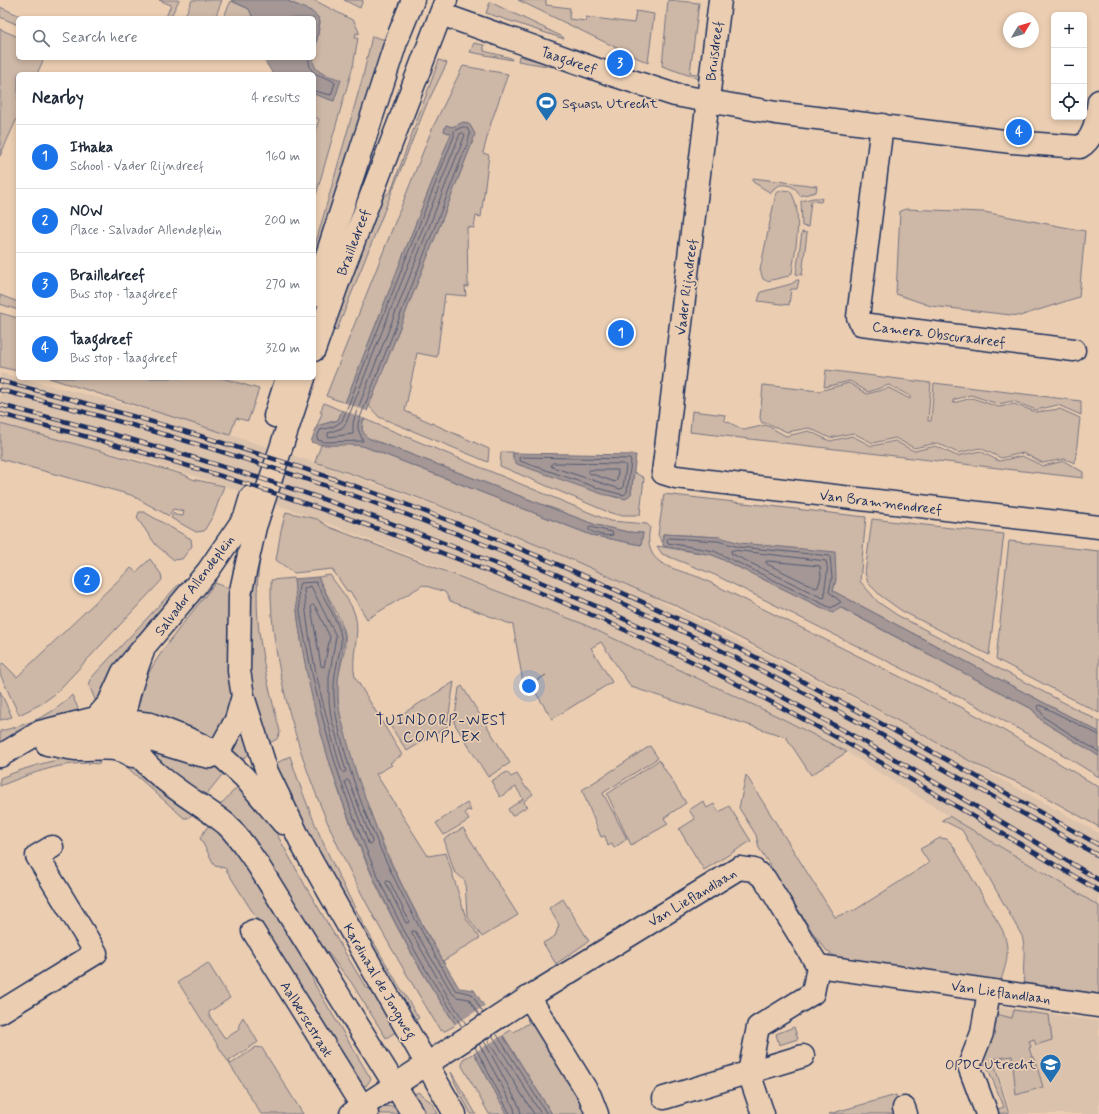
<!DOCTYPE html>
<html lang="en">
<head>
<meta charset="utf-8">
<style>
  :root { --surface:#fff; --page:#f6f6f7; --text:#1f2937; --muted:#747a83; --line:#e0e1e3; --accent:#1a73e8 }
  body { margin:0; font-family:Mynerve,sans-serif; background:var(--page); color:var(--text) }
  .controls { position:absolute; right:12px; top:12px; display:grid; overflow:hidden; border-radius:6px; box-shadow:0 2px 6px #0003 }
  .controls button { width:36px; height:36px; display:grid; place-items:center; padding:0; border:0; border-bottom:1px solid var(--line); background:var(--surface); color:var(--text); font:20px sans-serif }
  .compass { position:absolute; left:1003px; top:12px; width:36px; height:36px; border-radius:50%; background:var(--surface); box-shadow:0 2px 6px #0003; rotate:52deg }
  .you { position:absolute; left:529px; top:686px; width:14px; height:14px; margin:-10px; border:3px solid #fff; border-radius:50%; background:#1a73e8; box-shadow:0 0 0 6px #1a73e833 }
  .badge { display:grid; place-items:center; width:26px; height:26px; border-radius:50%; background:var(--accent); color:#fff; font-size:13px; font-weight:700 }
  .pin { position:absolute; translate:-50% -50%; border:2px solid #fff; box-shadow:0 1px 4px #0006 }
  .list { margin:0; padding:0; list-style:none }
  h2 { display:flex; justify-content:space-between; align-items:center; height:52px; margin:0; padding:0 16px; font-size:17px }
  h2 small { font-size:13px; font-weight:400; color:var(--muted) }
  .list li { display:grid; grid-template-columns:26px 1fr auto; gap:12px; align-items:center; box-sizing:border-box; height:64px; padding:0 16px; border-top:1px solid var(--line) }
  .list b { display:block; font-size:15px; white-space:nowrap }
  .list p { margin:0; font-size:13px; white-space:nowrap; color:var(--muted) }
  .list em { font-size:13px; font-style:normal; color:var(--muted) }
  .icon { flex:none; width:22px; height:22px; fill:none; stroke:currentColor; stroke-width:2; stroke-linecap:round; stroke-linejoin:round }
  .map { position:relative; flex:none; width:1099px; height:1114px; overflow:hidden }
  .search { position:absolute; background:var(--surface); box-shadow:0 2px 6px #0003; left:16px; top:16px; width:300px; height:44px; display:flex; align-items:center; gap:10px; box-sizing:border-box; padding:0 14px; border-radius:6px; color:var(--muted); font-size:15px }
  .panel { position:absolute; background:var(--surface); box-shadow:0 2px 6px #0003; left:16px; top:72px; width:300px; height:308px; border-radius:6px }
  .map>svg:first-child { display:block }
  .built { fill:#dbc2ac }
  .green { fill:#cdb7a6; stroke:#747382 }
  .water { fill:#a49795; stroke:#6d6d7f }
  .pier { fill:#ebceb2 }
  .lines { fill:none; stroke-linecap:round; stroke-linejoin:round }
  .shore { stroke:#525974; stroke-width:1 }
  .minor-casing { stroke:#1b2f5e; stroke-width:25 }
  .major-casing { stroke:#1b2f5e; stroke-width:25 }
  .minor { stroke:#ebceb2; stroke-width:22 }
  .major { stroke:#ebceb2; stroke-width:22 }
  .rail-casing { stroke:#1b2f5e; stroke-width:4.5 }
  .rail { stroke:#ebceb2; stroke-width:3; stroke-dasharray:9; stroke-linecap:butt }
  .labels { text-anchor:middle; stroke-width:3.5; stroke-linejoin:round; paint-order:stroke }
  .street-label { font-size:14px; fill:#1b2f5e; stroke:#ebceb2 }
  .poi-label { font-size:14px; fill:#1b2f5e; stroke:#ebceb2; text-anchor:start }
  .neighbourhood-label { font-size:15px; letter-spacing:1px; fill:#1b2f5e; stroke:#ebceb2 }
</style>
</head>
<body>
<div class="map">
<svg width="1099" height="1114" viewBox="0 0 1099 1114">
  <rect width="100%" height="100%" fill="#ebceb2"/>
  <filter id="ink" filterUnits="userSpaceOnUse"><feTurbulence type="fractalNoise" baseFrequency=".025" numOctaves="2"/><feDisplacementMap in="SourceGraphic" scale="8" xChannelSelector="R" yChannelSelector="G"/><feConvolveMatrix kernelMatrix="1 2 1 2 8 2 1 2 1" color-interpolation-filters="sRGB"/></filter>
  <g filter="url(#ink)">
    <g class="built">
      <path d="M0,373L176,417L325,466L483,523L610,576L870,707L1099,833V906L949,816L847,752L779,717L581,623L317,519L216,483L143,460L0,426Z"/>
      <path d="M995,1006L1099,1021V1114H1011L994,1058Z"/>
    </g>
    <g class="green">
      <path d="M159,0H179L171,16L166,17L171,5Z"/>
      <path d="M192,0H222L215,18H184Z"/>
      <path d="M285,0H314L354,21L359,32V34L356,33L355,38H358L353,66L314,202V136L319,119L314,117V94L334,101L322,73L318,72L313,64L320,22L311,11Z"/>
      <path d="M344,0H363L360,8Z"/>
      <path d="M518,0H546V5L570,8L569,19L586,21V17L634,23L636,11L654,14L648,63Z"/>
      <path d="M668,0L699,3L690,73L702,75V80L662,66Z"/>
      <path d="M231,1L249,9L253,18H223Z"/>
      <path d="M490,2L563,37L564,39L486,13Z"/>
      <path d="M0,7L25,18H18V25L0,17Z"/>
      <path d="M0,29L18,37V58H44L37,74H18V116L0,156Z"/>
      <path d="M372,36L386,40L352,141L314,265V249L363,76Z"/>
      <path d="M474,43L484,45V51L511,58L512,60L470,52Z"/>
      <path d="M519,56L553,65V67L518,61Z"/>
      <path d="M439,60L447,63L426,106L337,330L331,328L382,198L391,191Z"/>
      <path d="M463,66L508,74L491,123L483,153L489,155L481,217L476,216L474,228L467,227L468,287L465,286L466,296L445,294L437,357L417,353L405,411L489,449L488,462L379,417L369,406L472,143L464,122L452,127L446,125L444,131L451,134L345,403L326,396L432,129Z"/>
      <path d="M753,178L817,186L816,192L800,196C797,187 788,184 780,185L773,189L771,193L753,182Z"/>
      <path d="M783,190L790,191C804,211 795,250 792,273L789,276L767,281L763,279L760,270L776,193Z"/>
      <path d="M813,198H822L821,202L811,201L808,227L802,226L801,201Z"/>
      <path d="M906,209L984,212L1085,231L1079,297L1020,316L931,306L896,294L900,211Z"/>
      <path d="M802,232L807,233L802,275L796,274Z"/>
      <path d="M797,280H799L797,289H791L789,305L758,301L761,292L791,284Z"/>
      <path d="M0,295L18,302V310L0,304Z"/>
      <path d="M0,313L18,318V371L0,367Z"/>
      <path d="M826,370L931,383L928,421H931L934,383L1081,401V415L1058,405L1036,410L1013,401L998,404L971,395L953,400V403L972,398L999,407L1014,404L1036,412L1060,409L1080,418L1075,463L1065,459L1043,463L1023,453L1001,458L980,448L958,453L937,443L914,448L895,438L873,443L853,433L830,438L809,428L787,432L767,423H762L760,418L763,385L819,391L849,383L867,394L889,388L910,399V396L889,385L868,392L850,381L824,387Z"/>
      <path d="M49,378H222L259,389L248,421L236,418L230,435Z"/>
      <path d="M324,403L342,411L338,420L317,426L322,413L320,412Z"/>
      <path d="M692,411L725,415L724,420L744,430L766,425L786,436L809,431L830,441L852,436L872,446L895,441L914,451L936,446L957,456L980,451L999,461L1022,456L1043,466L1064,461L1083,472V478L690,432Z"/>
      <path d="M364,419L610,521L647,524L650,527C642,566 672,567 701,578L961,707L1003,730L1099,787V827L1026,786L977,765L855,697L673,604C637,591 603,573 568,558C485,523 401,489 315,462L321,445L350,444L363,446L591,535L641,545L643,533L628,532L596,525L368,438C361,432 361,427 364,419Z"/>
      <path d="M0,424L83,446L185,475L192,479L224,486L214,514L204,531L196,532L171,518L174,512L175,515L183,516L184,511L173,509L169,516L131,495L0,459Z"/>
      <path d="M501,452H513V459L517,464L618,498L631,494L634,472L644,478L640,515H618L608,512L500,466Z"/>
      <path d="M664,494L866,517L860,581L878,602L897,615L1099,721V732L833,591L836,579L719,537L663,534L662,542L658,535Z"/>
      <path d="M139,512H144L191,539L192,546L182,559L174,560L156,545L137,518Z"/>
      <path d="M286,512L317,519L329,527L581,623L779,717L847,752L811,775L786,737L631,687L601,642L591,648L612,682L552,719L531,685L546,675L524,688L513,625L450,601L445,592L423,585L367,619L350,591H347L332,569L294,573L276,560L281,530Z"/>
      <path d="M872,519L1004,534L989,655L902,611L881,596L868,583L865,573Z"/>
      <path d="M1009,541L1099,551V713L996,659Z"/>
      <path d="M259,544L262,547C249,613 264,668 280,732L277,739L266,745L250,688L245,626Z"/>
      <path d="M657,546L713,555L833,613L839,607L1032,709L1042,721L1099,756V777L1047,745L979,707L715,575L662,554Z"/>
      <path d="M150,559L161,574L162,580L55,694L41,704L19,715L0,674V665L3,663L17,677L131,568L136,572Z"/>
      <path d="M330,575C338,587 351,601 355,615C361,634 350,657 355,677L402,755L390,763L392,765L376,774L428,856L446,853L466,918L480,938L443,961C398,884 360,802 340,715C338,704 337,691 338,679C340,665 347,648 345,634C342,619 325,592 318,577Z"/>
      <path d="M294,578C296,592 296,606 298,620C302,648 308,675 314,703C339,816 390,929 456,1025L445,1031L440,1030C376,924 321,832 289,711C278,668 270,626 271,580Z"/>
      <path d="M215,583L232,589L228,634L232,702L217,741L133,710C147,661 185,623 215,583Z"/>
      <path d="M179,584L182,586L98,707L89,685L92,677Z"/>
      <path d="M454,682L447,727L407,751L391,727L394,719Z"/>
      <path d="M462,686L510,763L488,777L454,723L459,688Z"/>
      <path d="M0,691L12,717L1,720H0Z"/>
      <path d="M72,695L81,715L0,745V731C27,725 53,715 72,695Z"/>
      <path d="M241,732L250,753L237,764L232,751Z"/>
      <path d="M145,745L230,769L221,776L205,796L202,795L155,761Z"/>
      <path d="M650,746L658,758L603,793L627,839L614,848L612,844L608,846L605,836L601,837L582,790Z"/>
      <path d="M96,754L100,764C65,760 32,773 0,786V778C32,765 62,757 96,754Z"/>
      <path d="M290,756C320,850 367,935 419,1018L412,1022L319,858L275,764Z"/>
      <path d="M659,760L686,803L664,818L668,824L631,845L607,794Z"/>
      <path d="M121,762L130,765L195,812L188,818H184Z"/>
      <path d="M507,772L511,777L517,774L526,788H528L533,794L524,801L525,805L528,806L512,816L508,809L523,799L516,787L500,797L491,781Z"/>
      <path d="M746,775L835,917L855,910L929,863L920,849L940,838L947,839L952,844L1002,929C1011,951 1007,962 1000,983L836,957L827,951L813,933L759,848L756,835L739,808Z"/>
      <path d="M243,781L263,809L306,887L366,988L375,990L399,1030L386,1038L351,982L306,925L219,806Z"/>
      <path d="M703,801L707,808L714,804L719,812L729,806L751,841L704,870L679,829L695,819L689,810Z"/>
      <path d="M467,803L471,811L467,810L465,813L469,820L444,835L436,823Z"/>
      <path d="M949,816L1099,906V994L1025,983C1021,967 1027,952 1022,936L962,830L942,820Z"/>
      <path d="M210,823L221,833L232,847L305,959L315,985L371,1079L366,1086L362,1085L355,1076L225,868L215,866L200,838Z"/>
      <path d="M463,828L518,915L482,937L467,916L465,881L454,871L444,839Z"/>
      <path d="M563,899L589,941L556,964L543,943L555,936L559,925L549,908Z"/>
      <path d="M208,963L230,998L209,1012V1015L224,1037L226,1038L240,1029L239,1024L243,1017L258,1042L229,1061L231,1064L256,1047L262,1048L303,1114H261L178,982Z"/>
      <path d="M1014,1010L1049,1015L1052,1040L1036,1045L1034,1039L1029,1041L1031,1047L1029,1048L1032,1057H1034L1043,1087L1016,1095L1012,1056L993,1059L1009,1114L1006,1113L995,1114L994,1110L1004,1107L986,1064L976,1066L991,1013L1012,1018Z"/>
      <path d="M532,1016L585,1099L579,1103L581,1107L587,1104L591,1114H552L503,1035L511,1030L514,1032L529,1023L527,1019Z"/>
      <path d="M794,1027L798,1039L779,1045L776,1034Z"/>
      <path d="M474,1053L507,1114H489L462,1066L463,1059Z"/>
      <path d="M451,1072L476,1114H471L455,1083Z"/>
      <path d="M418,1092L432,1103L438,1114H424L413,1095Z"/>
      <path d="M896,1095L900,1114H829Z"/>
      <path d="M392,1106L402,1114H378L376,1112L383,1107Z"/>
    </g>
    <g class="water">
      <path d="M231,0H285L311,11L318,17L320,22L314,53V18H253L249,9Z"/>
      <path d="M263,58H313C313,74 329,75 341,80L334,101L314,94V74H273Z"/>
      <path d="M464,122L470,125L475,134L472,143L364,419C361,427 361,432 368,438L596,525L628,532L643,533L641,545L591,535L363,446C345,443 328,448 311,442L317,426L338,420L345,403L451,134L444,131L446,125L452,127Z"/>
      <path d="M513,453L636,455L631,494L626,499L602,494L517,464L513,459Z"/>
      <path d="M663,534L719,537L740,543L835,552L836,579L833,591L1099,732V756L1042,721L1032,709L840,607L833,613L713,555L663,546Z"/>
      <path d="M318,577L345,635L338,680V701L340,714L356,773L386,854L420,922L459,988L474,990L552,1114H507C496,1094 485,1073 474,1053C456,1024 436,996 419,966C352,848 304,716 294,579Z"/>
    </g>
    <g class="pier">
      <path d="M343,402L369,412L366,419L340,409Z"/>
      <path d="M486,1005L505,1034L472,1054L454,1025Z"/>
    </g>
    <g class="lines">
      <g class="shore">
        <path d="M309,58C308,79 324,73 335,83L331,95L314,91"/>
        <path d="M463,127L467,128L470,134L468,142L358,423V429L363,441L325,442L318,440L317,438L320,430L333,427L342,421L454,136V131Z"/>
        <path d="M463,133L465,135L463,140L355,416L353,423V434L328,437V433L342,428L346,423L460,134Z"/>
        <path d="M521,457L630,459L631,461L627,492L624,495L604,490L520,461L519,458Z"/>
        <path d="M553,463L624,464L626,466L623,488L620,489L552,467L551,465Z"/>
        <path d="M590,470H618L617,480L615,482L589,473L588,471Z"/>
        <path d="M590,527L612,532L613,535C607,537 595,534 589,530Z"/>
        <path d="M669,538L718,541L739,547L830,556L832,578L829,592L841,602L831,608L714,551L668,543L667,540Z"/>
        <path d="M733,550L826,561C830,573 823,585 825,597L823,598L732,554L731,551Z"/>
        <path d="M768,561L820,566L821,577L818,587L816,588L767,564L766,562Z"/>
        <path d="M311,586L336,636L329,678V701L331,717L346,771L344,773L341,769C324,711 308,650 304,589Z"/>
        <path d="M313,605L315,606L330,637L324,667L321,666L311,607Z"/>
        <path d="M1099,735L1040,705L1037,706L1045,718L1099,752"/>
        <path d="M347,780L349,781L372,841L371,844L368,843L366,837L345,782Z"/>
        <path d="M387,881L390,882L409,921L408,923H406L386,883Z"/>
        <path d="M466,1024L448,997L412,933V931H415L452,993L457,997L469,999L479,1015"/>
        <path d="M462,1027C449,1006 435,986 423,965C366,866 328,760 307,648C304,636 295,592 300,583L316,582C322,595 340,624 341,637C342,646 338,655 337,664C333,681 333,698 336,715C356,814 405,904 455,990L472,994L483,1013"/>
        <path d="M496,1033L547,1114"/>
        <path d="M492,1035L541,1114"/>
        <path d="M487,1039L534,1114"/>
        <path d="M484,1041L519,1106L521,1114"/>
        <path d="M479,1044L514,1108L515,1114"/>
        <path d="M475,1047L510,1114"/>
      </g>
      <defs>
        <g id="minor">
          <path d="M720,0L663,473L676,477L741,485L1099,527"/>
          <path d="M441,14L607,73L675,95L776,113L1012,142L1080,147C1096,138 1096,118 1099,101"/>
          <path d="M882,125L858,317L861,324L1074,350"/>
          <path d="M253,931L367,1114"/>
          <path d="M818,966L1099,1006"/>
          <path d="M529,997L590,1096L597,1114"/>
          <path d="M0,1012L96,953L37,856L52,847"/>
          <path d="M664,1098L803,1056"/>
          <path d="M904,1108L906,1114"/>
          <path d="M351,1114L529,997L739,868L754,870L765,879L818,966"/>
          <path d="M763,1114L749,1073L758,1027L813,993L818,966"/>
          <path d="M987,1114L969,1066L982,1033L989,991"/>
        </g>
        <g id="major">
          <path d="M314,295L396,42L413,0"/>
          <path d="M314,350L340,277L446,0"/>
          <path d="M304,378L255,527L240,595L239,671L243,696L267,772L304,848L455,1114"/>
          <path d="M275,416L287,378"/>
          <path d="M143,651C137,668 123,705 125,722C128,767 194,798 226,824C239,836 248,851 258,865L413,1114"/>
          <path d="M110,719L150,724L191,740L218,753L244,777L283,823"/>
          <path d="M70,738L103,732L151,740L196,754L210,757L218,753L236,720L243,696"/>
          <path d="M47,744C57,746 67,748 76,749C96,750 115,744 132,756"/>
          <path d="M0,756L40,732L96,718L109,703L123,672L208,571L245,517L251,497"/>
        </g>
      </defs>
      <use href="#minor" class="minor-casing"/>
      <use href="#major" class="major-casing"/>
      <use href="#minor" class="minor"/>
      <use href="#major" class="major"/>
      <defs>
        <g id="rail">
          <path d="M0,381C237,440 471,518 691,625C830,692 964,770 1099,845"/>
          <path d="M0,390C230,447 456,524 669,625C816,695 957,777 1099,856"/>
          <path d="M0,405C238,463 473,544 694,652C833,720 966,800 1099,880"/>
          <path d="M0,414C240,474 477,556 699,665C837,733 968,813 1099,891"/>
        </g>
      </defs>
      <use href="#rail" class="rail-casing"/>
      <use href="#rail" class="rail"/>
    </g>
  </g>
  <defs>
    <symbol id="stadium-pin" viewBox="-11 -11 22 30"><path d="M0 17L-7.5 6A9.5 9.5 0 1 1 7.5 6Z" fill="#1f6fb2" stroke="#ebceb2"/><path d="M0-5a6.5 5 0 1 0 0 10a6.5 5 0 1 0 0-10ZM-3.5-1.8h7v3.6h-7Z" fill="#fff"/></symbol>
    <symbol id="school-pin" viewBox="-11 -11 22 30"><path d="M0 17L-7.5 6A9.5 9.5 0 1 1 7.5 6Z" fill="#1f6fb2" stroke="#ebceb2"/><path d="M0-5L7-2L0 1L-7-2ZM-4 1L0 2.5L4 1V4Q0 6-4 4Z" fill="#fff"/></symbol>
  </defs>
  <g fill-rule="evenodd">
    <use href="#stadium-pin" x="534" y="90" width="25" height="34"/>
    <use href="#school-pin" x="1038" y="1052" width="25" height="34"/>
  </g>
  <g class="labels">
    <g class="street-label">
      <text transform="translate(714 51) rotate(-83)" y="5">Bruisdreef</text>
      <text transform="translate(569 60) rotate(19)" y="5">Taagdreef</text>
      <text transform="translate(353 242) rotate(-69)" y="5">Brailledreef</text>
      <text transform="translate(686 287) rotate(-83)" y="5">Vader Rijndreef</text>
      <text transform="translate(939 334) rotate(7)" y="5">Camera Obscuradreef</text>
      <text transform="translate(881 502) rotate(7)" y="5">Van Brammendreef</text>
      <text transform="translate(194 585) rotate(-53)" y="5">Salvador Allendeplein</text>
      <text transform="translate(692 897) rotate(-31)" y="5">Van Lieflandlaan</text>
      <text transform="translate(380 981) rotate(60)" y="5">Kardinaal de Jongweg</text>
      <text transform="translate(1001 992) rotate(8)" y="5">Van Lieflandlaan</text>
      <text transform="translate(307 1019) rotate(58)" y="5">Aalbersestraat</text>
    </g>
    <g class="poi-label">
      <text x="562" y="108">Squash Utrecht</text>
      <text x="1036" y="1069" text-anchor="end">OPDC Utrecht</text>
    </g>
    <g class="neighbourhood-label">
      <text x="442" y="725">TUINDORP-WEST<tspan x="442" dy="17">COMPLEX</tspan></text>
    </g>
  </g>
</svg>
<div class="controls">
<button>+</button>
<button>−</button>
<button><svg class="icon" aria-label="locate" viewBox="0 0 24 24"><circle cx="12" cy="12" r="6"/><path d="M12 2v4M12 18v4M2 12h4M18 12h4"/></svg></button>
</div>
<svg class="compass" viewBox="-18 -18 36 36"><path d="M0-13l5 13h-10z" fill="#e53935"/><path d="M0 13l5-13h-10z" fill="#747a83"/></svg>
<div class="you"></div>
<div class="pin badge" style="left:621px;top:333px">1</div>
<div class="pin badge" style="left:87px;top:580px">2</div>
<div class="pin badge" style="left:620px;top:63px">3</div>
<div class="pin badge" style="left:1019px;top:132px">4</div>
<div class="search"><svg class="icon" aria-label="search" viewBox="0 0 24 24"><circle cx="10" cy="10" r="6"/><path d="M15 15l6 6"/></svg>Search here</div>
<section class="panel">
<h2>Nearby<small>4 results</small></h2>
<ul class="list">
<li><span class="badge">1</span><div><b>Ithaka</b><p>School · Vader Rijndreef</p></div><em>160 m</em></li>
<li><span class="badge">2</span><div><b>NOW</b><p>Place · Salvador Allendeplein</p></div><em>200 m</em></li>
<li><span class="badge">3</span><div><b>Brailledreef</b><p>Bus stop · Taagdreef</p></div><em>270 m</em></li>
<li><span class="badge">4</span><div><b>Taagdreef</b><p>Bus stop · Taagdreef</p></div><em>320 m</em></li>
</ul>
</section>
</div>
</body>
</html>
